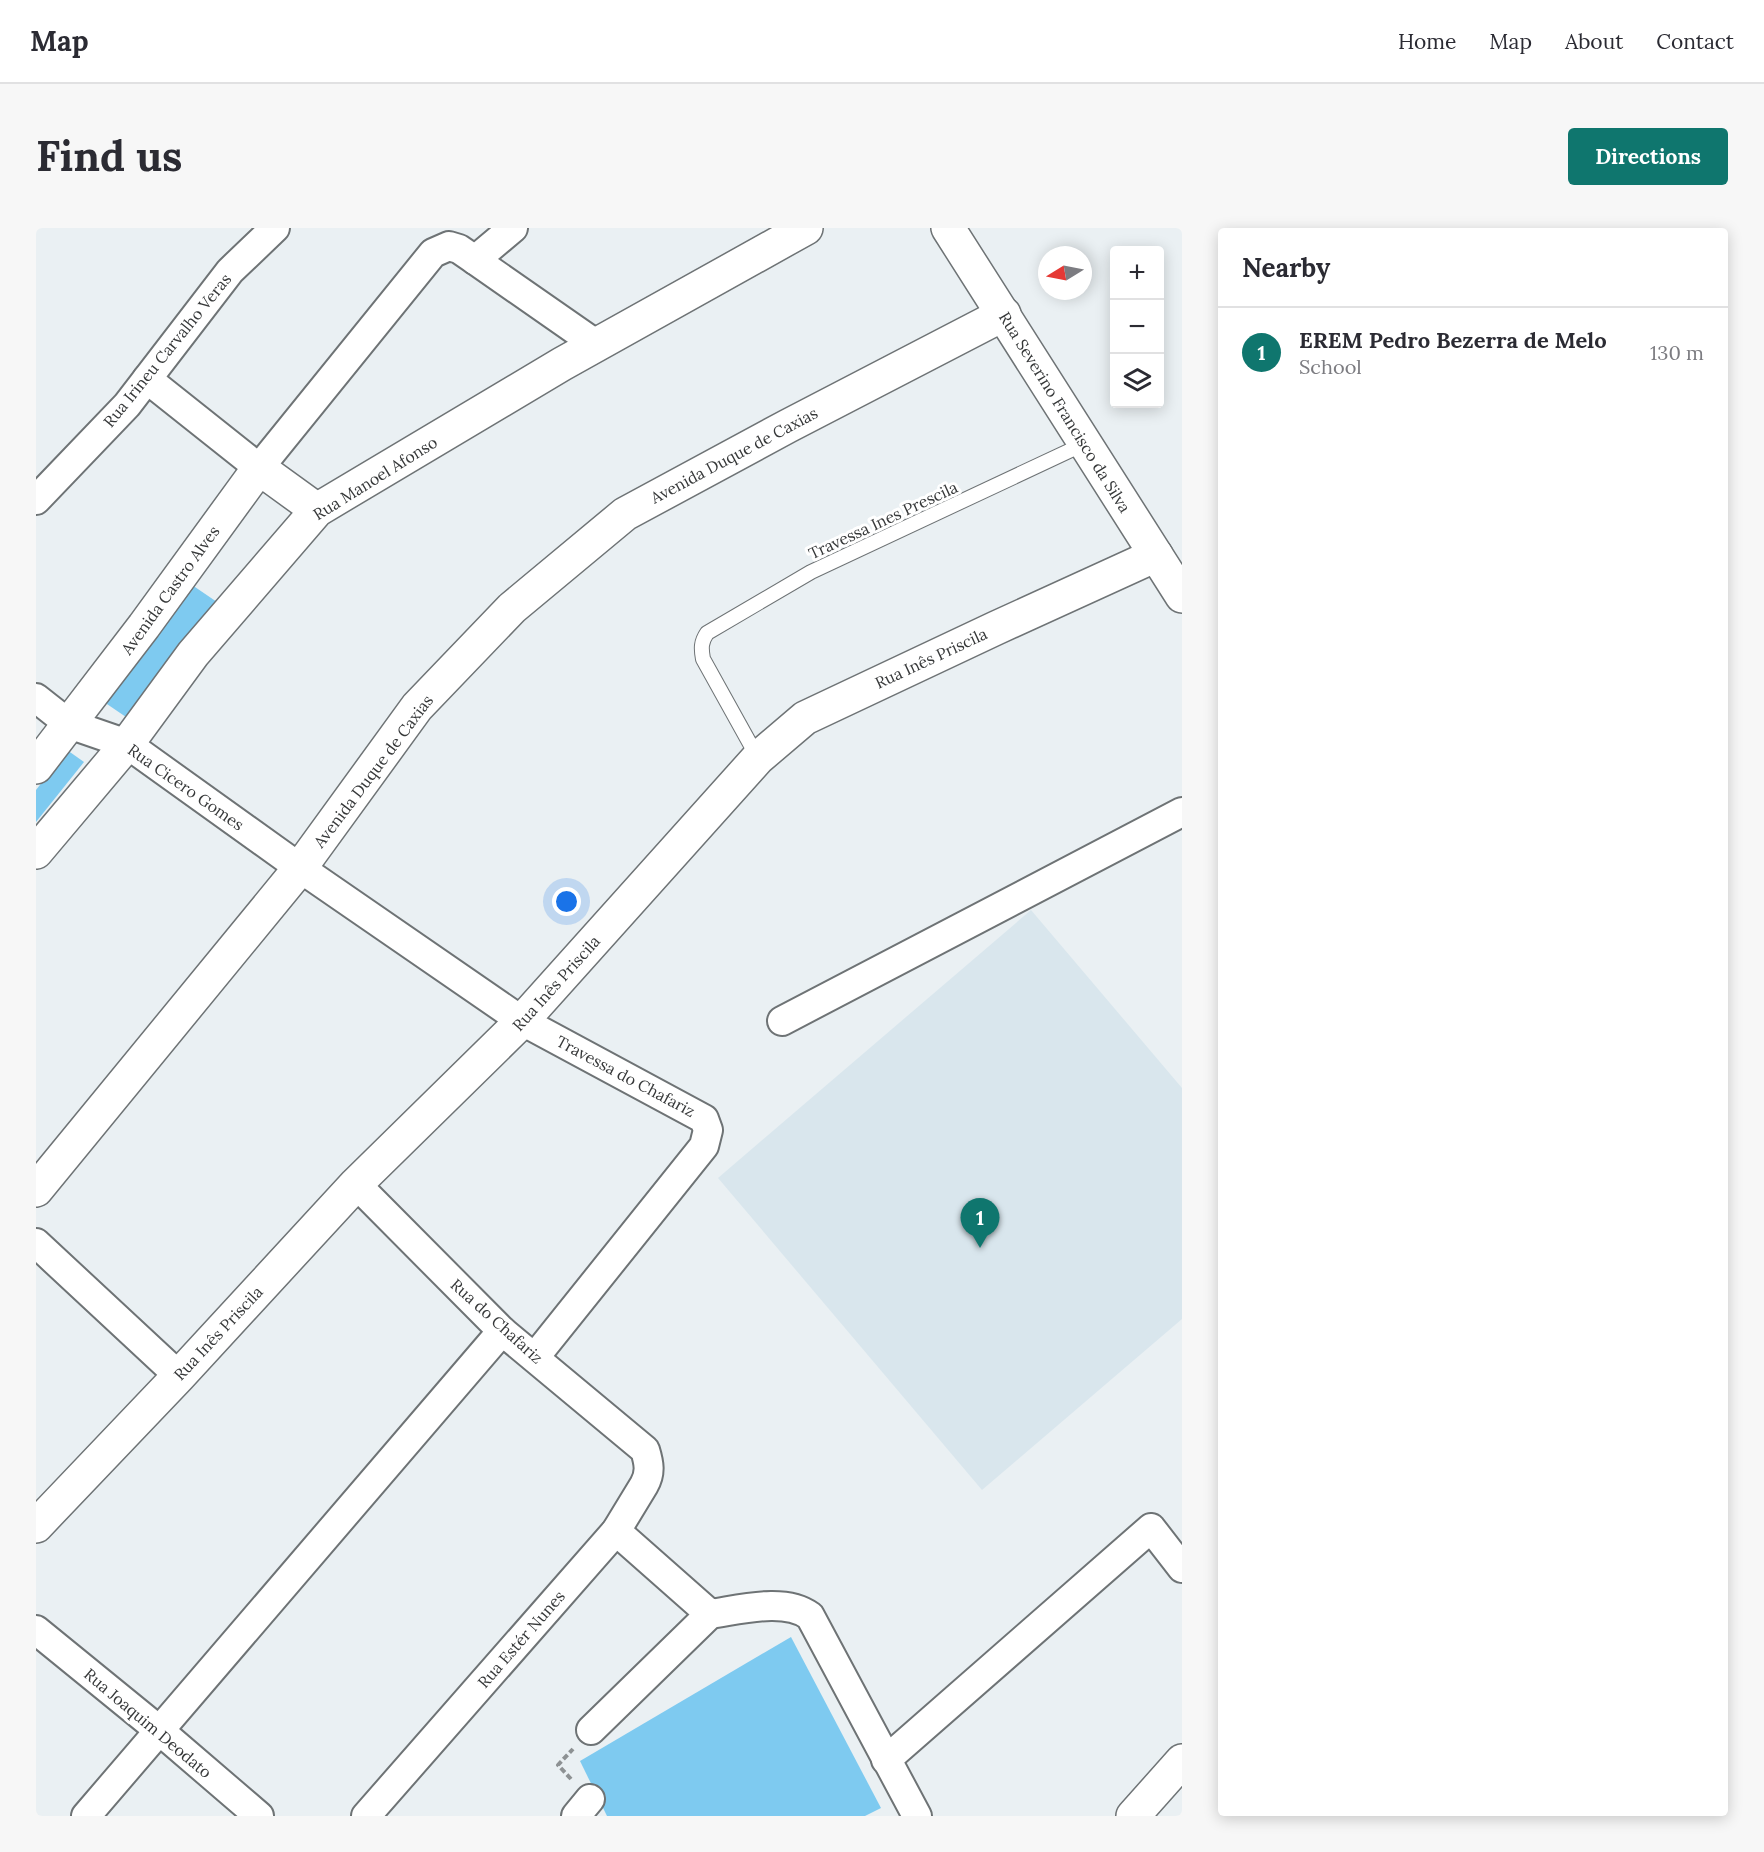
<!DOCTYPE html>
<html lang="en">
<head>
<meta charset="utf-8">
<style>
  :root { --surface:#fff; --page:#f7f7f7; --text:#2b2b33; --muted:#7c7c81; --line:#e1e1e2; --accent:#0f766e }
  body { margin:0; font-family:Lora,serif; background:var(--page); color:var(--text) }
  .controls { position:absolute; right:18px; top:18px; display:grid; overflow:hidden; border-radius:6px; box-shadow:0 3px 15px #0003 }
  .controls button { width:54px; height:54px; display:grid; place-items:center; padding:0; border:0; border-bottom:2px solid var(--line); background:var(--surface); color:var(--text); font:30px sans-serif }
  .compass { position:absolute; left:1002px; top:18px; width:54px; height:54px; border-radius:50%; background:var(--surface); box-shadow:0 3px 15px #0003; rotate:260deg }
  .you { position:absolute; left:531px; top:674px; width:21px; height:21px; margin:-15px; border:4px solid #fff; border-radius:50%; background:#1a73e8; box-shadow:0 0 0 9px #1a73e833 }
  .badge { display:grid; place-items:center; width:39px; height:39px; border-radius:50%; background:var(--accent); color:#fff; font-size:20px; font-weight:700 }
  .pin { position:absolute; translate:-50% -50px; filter:drop-shadow(0 2px 3px #0008) }
  .pin::after { content:''; position:absolute; top:32px; width:21px; height:18px; background:inherit; clip-path:polygon(0 0,100% 0,50% 100%) }
  .list { margin:0; padding:0; list-style:none }
  h2 { display:flex; justify-content:space-between; align-items:center; height:78px; margin:0; padding:0 24px; font-size:26px }
  h2 small { font-size:20px; font-weight:400; color:var(--muted) }
  .list li { display:grid; grid-template-columns:39px 1fr auto; gap:18px; align-items:center; box-sizing:border-box; height:90px; padding:0 24px; border-top:2px solid var(--line) }
  .list b { display:block; font-size:22px; white-space:nowrap }
  .list p { margin:0; font-size:20px; white-space:nowrap; color:var(--muted) }
  .list em { font-size:20px; font-style:normal; color:var(--muted) }
  .icon { flex:none; width:33px; height:33px; fill:none; stroke:currentColor; stroke-width:2; stroke-linecap:round; stroke-linejoin:round }
  .map { position:relative; flex:none; width:1146px; height:1588px; overflow:hidden; border-radius:6px }
  header { display:flex; align-items:center; gap:36px; box-sizing:border-box; height:84px; padding:0 30px; background:var(--surface); border-bottom:2px solid var(--line) }
  header strong { font-size:28px }
  nav { display:flex; gap:33px; margin-inline-start:auto; font-size:21px }
  .intro { display:flex; align-items:center; justify-content:space-between; box-sizing:border-box; height:144px; padding:0 36px }
  h1 { margin:0; font-size:42px }
  .button { padding:15px 27px; border-radius:6px; background:var(--accent); color:#fff; font-size:21px; font-weight:700 }
  main { display:flex; gap:36px; padding:0 36px }
  aside { flex:1; background:var(--surface); border-radius:6px; box-shadow:0 3px 15px #0003 }
  .map>svg:first-child { display:block }
  .built { fill:#d9e6ed }
  .green { fill:#7ecaf0 }
  .lines { fill:none; stroke-linecap:round; stroke-linejoin:round }
  .lane-casing { stroke:#6e7375; stroke-width:16 }
  .street-casing { stroke:#6e7375; stroke-width:32 }
  .secondary-casing { stroke:#6e7375; stroke-width:36 }
  .primary-casing { stroke:#6e7375; stroke-width:36 }
  .path { stroke:#8d9193; stroke-width:4; stroke-dasharray:6 3; stroke-linecap:butt }
  .lane { stroke:#fff; stroke-width:14 }
  .street { stroke:#fff; stroke-width:28 }
  .secondary { stroke:#fff; stroke-width:33 }
  .primary { stroke:#fff; stroke-width:33 }
  .labels { text-anchor:middle; stroke-width:6; stroke-linejoin:round; paint-order:stroke }
  .street-label { font-size:16px; fill:#363839; stroke:#fff }
</style>
</head>
<body>
<header>
<strong>Map</strong>
<nav><a>Home</a><a>Map</a><a>About</a><a>Contact</a></nav>
</header>
<div class="intro"><h1>Find us</h1><a class="button">Directions</a></div>
<main>
<div class="map">
<svg width="1146" height="1588" viewBox="0 0 1146 1588">
  <rect width="100%" height="100%" fill="#eaf0f3"/>
  <path class="built" d="M995,682L1146,860V1091L946,1262L682,950Z"/>
  <g class="green">
    <path d="M156,357L181,374L90,489L68,474Z"/>
    <path d="M31,522L48,534L0,594V562Z"/>
    <path d="M755,1409L845,1580L829,1588H571L544,1533Z"/>
  </g>
  <g class="lines">
    <defs>
      <path id="lane" d="M722,530L667,431C665,420 665,414 671,405L775,344L1050,215"/>
      <g id="street">
        <path d="M439,32L477,0"/>
        <path d="M111,151L223,240L397,25L413,18L423,21L439,32L561,117"/>
        <path d="M0,272L91,177L194,43L239,0"/>
        <path d="M0,470L33,496L91,516L264,640L486,793L668,891L672,902L668,918L499,1129"/>
        <path d="M746,793L1146,584"/>
        <path d="M320,956L466,1103L609,1222C613,1235 615,1245 608,1257L580,1303L330,1588"/>
        <path d="M0,1015L143,1148"/>
        <path d="M580,1303L674,1386C703,1382 749,1369 774,1388L881,1588"/>
        <path d="M0,1402L124,1503L223,1588"/>
        <path d="M555,1502L674,1386"/>
        <path d="M850,1532L1115,1300L1146,1340"/>
        <path d="M50,1588L466,1103"/>
        <path d="M540,1588L554,1571"/>
      </g>
      <g id="secondary">
        <path d="M0,962L264,640L381,479L476,380L589,286L752,198L968,86"/>
        <path d="M0,1298L143,1148L320,956L486,793L722,530L769,490L960,400L1120,327"/>
        <path d="M1097,1588L1146,1533"/>
      </g>
      <g id="primary">
        <path d="M912,0L1146,368"/>
        <path d="M0,539L108,398L223,240L281,282"/>
        <path d="M0,624L91,516L157,426L281,282L526,136L770,0"/>
      </g>
    </defs>
    <use href="#lane" class="lane-casing"/>
    <use href="#street" class="street-casing"/>
    <use href="#secondary" class="secondary-casing"/>
    <use href="#primary" class="primary-casing"/>
    <path class="path" d="M535,1551L522,1537L537,1521"/>
    <use href="#lane" class="lane"/>
    <use href="#street" class="street"/>
    <use href="#secondary" class="secondary"/>
    <use href="#primary" class="primary"/>
  </g>
  <g class="labels">
    <g class="street-label">
      <text transform="translate(131 122) rotate(-51)" y="6">Rua Irineu Carvalho Veras</text>
      <text transform="translate(1029 184) rotate(58)" y="6">Rua Severino Francisco da Silva</text>
      <text transform="translate(698 227) rotate(-28)" y="6">Avenida Duque de Caxias</text>
      <text transform="translate(339 250) rotate(-32)" y="6">Rua Manoel Afonso</text>
      <text transform="translate(847 292) rotate(-25)" y="6">Travessa Ines Prescila</text>
      <text transform="translate(134 362) rotate(-54)" y="6">Avenida Castro Alves</text>
      <text transform="translate(895 430) rotate(-25)" y="6">Rua Inês Priscila</text>
      <text transform="translate(337 543) rotate(-53)" y="6">Avenida Duque de Caxias</text>
      <text transform="translate(150 559) rotate(35)" y="6">Rua Cicero Gomes</text>
      <text transform="translate(520 755) rotate(-48)" y="6">Rua Inês Priscila</text>
      <text transform="translate(590 848) rotate(28)" y="6">Travessa do Chafariz</text>
      <text transform="translate(461 1093) rotate(42)" y="6">Rua do Chafariz</text>
      <text transform="translate(182 1105) rotate(-47)" y="6">Rua Inês Priscila</text>
      <text transform="translate(485 1411) rotate(-49)" y="6">Rua Estér Nunes</text>
      <text transform="translate(112 1495) rotate(40)" y="6">Rua Joaquim Deodato</text>
    </g>
  </g>
</svg>
<div class="controls">
<button>+</button>
<button>−</button>
<button><svg class="icon" aria-label="layers" viewBox="0 0 24 24"><path d="M12 4l9 5-9 5-9-5zM3 14l9 5 9-5"/></svg></button>
</div>
<svg class="compass" viewBox="-18 -18 36 36"><path d="M0-13l5 13h-10z" fill="#e53935"/><path d="M0 13l5-13h-10z" fill="#7c7c81"/></svg>
<div class="you"></div>
<div class="pin badge" style="left:944px;top:1020px">1</div>
</div>
<aside>
<h2>Nearby<small></small></h2>
<ul class="list">
<li><span class="badge">1</span><div><b>EREM Pedro Bezerra de Melo</b><p>School</p></div><em>130 m</em></li>
</ul>
</aside>
</main>
</body>
</html>
